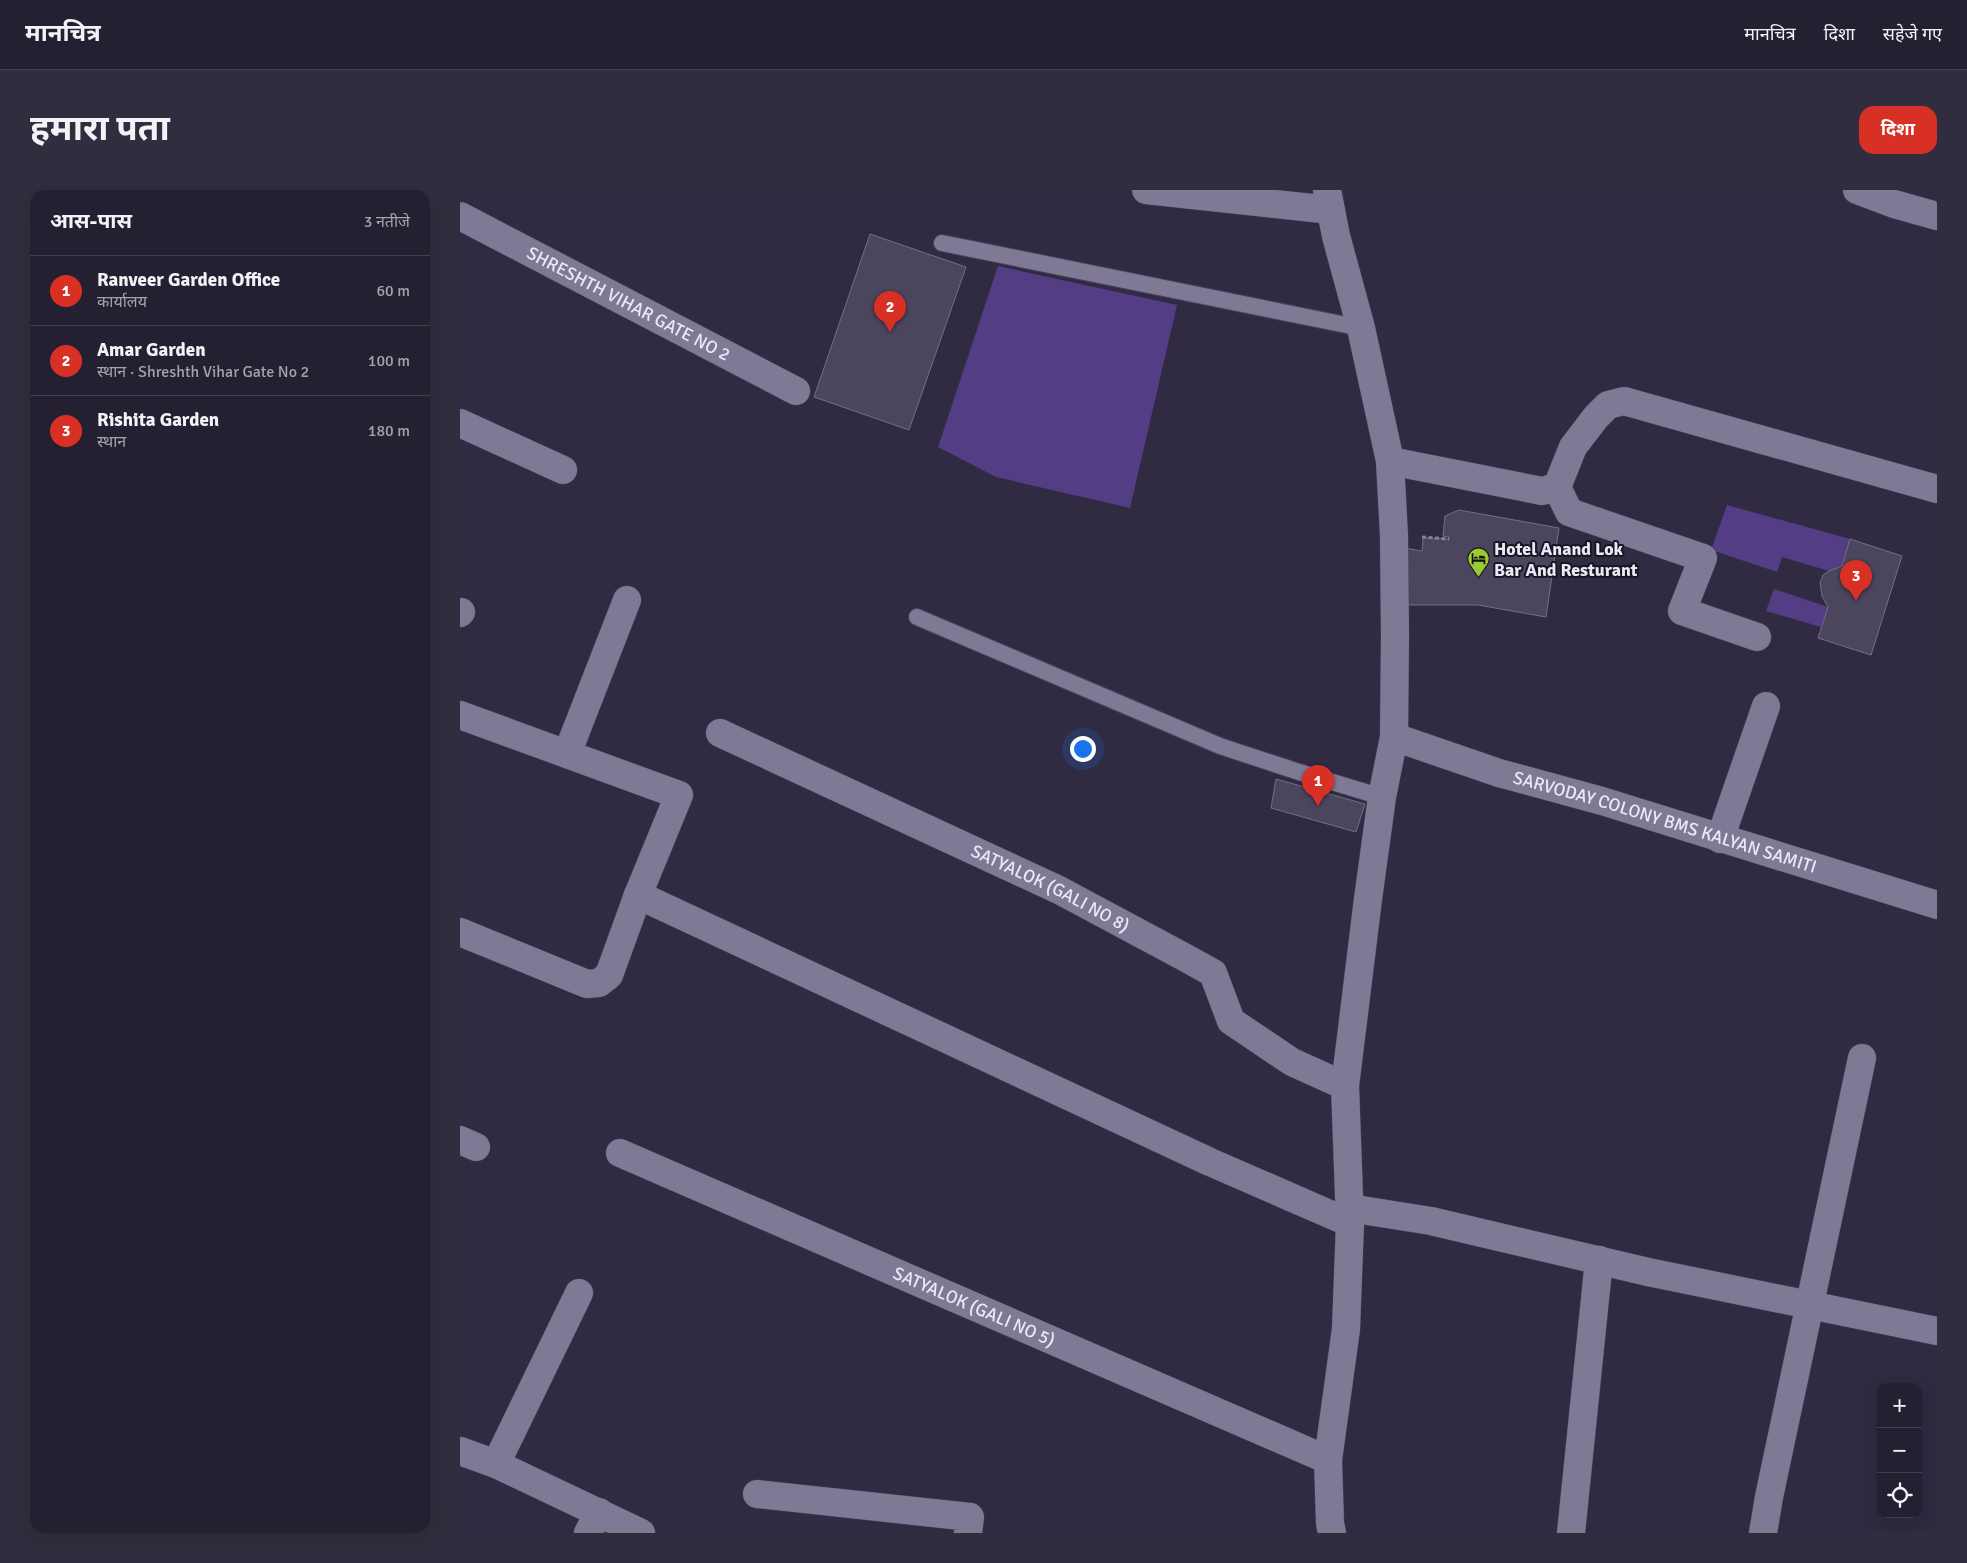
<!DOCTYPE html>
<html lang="hi">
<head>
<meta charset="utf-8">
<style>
  :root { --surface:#242032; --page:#302d3e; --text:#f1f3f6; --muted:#a3a3ac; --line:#413e4d; --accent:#d93025 }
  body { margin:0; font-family:Signika,"Noto Sans Devanagari",sans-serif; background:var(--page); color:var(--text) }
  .controls { position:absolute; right:15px; bottom:15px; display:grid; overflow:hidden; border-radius:10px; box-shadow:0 5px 20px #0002 }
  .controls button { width:45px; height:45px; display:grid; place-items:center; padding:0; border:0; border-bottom:1px solid var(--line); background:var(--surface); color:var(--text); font:25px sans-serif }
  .you { position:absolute; left:622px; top:558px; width:18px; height:18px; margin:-12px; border:4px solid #fff; border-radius:50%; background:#1a73e8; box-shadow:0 0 0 8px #1a73e833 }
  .badge { display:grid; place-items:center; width:32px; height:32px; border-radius:50%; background:var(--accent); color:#fff; font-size:16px; font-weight:700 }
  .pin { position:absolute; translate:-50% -41px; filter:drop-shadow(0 1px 2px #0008) }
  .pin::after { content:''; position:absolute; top:26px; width:18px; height:15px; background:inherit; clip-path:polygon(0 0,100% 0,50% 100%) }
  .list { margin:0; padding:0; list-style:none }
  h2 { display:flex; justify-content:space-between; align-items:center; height:65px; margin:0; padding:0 20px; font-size:21px }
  h2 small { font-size:16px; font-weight:400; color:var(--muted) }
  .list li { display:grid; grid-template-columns:32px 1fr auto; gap:15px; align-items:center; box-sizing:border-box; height:70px; padding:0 20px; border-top:1px solid var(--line) }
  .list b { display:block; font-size:19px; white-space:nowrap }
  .list p { margin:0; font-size:16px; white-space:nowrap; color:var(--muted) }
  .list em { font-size:16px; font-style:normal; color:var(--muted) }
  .icon { flex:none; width:28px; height:28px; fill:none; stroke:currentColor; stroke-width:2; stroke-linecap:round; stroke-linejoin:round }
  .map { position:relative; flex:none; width:1477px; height:1343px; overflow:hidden; border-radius:15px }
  header { display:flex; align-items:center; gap:30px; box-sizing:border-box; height:70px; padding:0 25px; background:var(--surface); border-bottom:1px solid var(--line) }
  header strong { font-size:24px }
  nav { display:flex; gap:28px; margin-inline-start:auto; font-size:18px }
  .intro { display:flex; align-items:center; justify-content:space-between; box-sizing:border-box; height:120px; padding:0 30px }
  h1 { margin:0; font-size:35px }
  .button { padding:12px 22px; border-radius:15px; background:var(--accent); color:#fff; font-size:18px; font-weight:700 }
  main { display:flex; gap:30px; padding:0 30px }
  aside { flex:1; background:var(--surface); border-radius:15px; box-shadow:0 5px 20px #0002 }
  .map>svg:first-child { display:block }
  .green { fill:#533d84 }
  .building { fill:#4b455e; stroke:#746e89 }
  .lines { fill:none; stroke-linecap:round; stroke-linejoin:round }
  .service-casing { stroke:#4b455a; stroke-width:18 }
  .minor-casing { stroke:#4b455a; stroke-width:29 }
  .tertiary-casing { stroke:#4b455a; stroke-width:29 }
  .path { stroke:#868195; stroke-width:3; stroke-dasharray:4 2.5; stroke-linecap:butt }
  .service { stroke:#7f7995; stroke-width:16 }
  .minor { stroke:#7f7995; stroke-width:28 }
  .tertiary { stroke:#7f7995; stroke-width:28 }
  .labels { text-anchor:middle; stroke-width:4; stroke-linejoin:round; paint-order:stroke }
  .street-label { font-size:18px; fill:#ebe7f7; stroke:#171520 }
  .poi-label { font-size:18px; font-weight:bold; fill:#ebe7f7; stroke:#171520; text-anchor:start }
</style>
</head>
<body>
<header>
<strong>मानचित्र</strong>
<nav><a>मानचित्र</a><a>दिशा</a><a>सहेजे गए</a></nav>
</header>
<div class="intro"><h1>हमारा पता</h1><a class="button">दिशा</a></div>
<main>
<aside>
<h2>आस-पास<small>3 नतीजे</small></h2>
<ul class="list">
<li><span class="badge">1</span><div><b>Ranveer Garden Office</b><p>कार्यालय</p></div><em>60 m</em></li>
<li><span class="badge">2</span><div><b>Amar Garden</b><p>स्थान · Shreshth Vihar Gate No 2</p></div><em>100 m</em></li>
<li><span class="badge">3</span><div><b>Rishita Garden</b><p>स्थान</p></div><em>180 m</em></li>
</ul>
</aside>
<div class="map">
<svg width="1477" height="1343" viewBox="0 0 1477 1343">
  <rect width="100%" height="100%" fill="#302a42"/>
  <g class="green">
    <path d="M538,76L717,115L670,318L536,287L478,257Z"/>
    <path d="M1267,315L1390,349L1382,376L1369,381L1322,367L1317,382L1251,360Z"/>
    <path d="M1314,399L1368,417L1361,437L1306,421Z"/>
  </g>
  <g class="building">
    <path d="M410,44L506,77L449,240L354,207Z"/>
    <path d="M999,320L1099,338L1086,427L1018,415H943L945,358L962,361L963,348L989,349V347L983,346L985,326Z"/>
    <path d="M1390,349L1442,366L1411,465L1358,448L1368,417L1362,406L1360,393L1363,385L1369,381L1382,376Z"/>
    <path d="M816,589L905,614L896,642L811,618Z"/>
  </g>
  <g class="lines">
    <defs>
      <g id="service">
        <path d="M482,53L901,138"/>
        <path d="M457,427L760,556L839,582L922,607"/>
      </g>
      <g id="minor">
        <path d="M686,0L871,20"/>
        <path d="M1397,0L1434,14L1477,26"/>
        <path id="s1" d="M0,26L336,201"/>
        <path d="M0,233L103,280"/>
        <path d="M930,271L1082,301L1097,297L1113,257L1136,227L1148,215L1164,211L1477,299"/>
        <path d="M1097,297L1109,322L1243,368L1222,421L1297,447"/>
        <path d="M0,423L1,422"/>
        <path d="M0,525L219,605L178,705L149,785L139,793L127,794L0,742"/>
        <path id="s2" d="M260,543L599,700L726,768L753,783L771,831L832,872L885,896"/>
        <path id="s3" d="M934,547L1039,583L1142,611L1477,715"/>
        <path d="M107,564L167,410"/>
        <path d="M1260,649L1306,516"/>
        <path d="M178,705L750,972L890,1033"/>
        <path d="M0,950L16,957"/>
        <path id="s4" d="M160,963L868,1270"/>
        <path d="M889,1018L971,1031L1188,1082L1477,1141"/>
        <path d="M0,1261L36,1274L181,1343"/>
        <path d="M36,1274L119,1103"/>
        <path d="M297,1304L510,1327L508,1343"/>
        <path d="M128,1343L139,1322"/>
        <path d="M1111,1343L1139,1070"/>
        <path d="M1303,1343L1309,1307L1402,868"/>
      </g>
      <path id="tertiary" d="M867,0L876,46L901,138L930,271L934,346L935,445L934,547L922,607L908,709L885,896L890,1033L886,1139L868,1270L870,1333L872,1343"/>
    </defs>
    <use href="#service" class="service-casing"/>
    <use href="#minor" class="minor-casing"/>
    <use href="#tertiary" class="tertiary-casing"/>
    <path class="path" d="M962,347L989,349"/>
    <use href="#service" class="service"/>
    <use href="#minor" class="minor"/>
    <use href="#tertiary" class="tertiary"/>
  </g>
  <defs>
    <symbol id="hotel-pin" viewBox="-11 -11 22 30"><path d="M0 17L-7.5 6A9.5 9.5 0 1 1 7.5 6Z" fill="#9bcb33" stroke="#171520"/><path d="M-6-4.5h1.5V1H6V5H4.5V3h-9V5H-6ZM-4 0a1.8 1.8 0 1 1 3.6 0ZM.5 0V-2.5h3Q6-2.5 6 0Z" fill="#111"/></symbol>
  </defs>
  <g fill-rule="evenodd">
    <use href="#hotel-pin" x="1006" y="356" width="25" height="34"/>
  </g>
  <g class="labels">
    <g class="street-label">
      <text dy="6" stroke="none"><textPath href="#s1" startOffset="190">SHRESHTH VIHAR GATE NO 2</textPath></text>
      <text dy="6" stroke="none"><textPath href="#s3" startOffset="284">SARVODAY COLONY BMS KALYAN SAMITI</textPath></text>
      <text dy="6" stroke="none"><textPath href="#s2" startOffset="365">SATYALOK (GALI NO 8)</textPath></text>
      <text dy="6" stroke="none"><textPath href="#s4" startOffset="386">SATYALOK (GALI NO 5)</textPath></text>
    </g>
    <g class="poi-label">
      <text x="1034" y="365">Hotel Anand Lok<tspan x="1034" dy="21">Bar And Resturant</tspan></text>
    </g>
  </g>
</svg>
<div class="controls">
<button>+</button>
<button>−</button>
<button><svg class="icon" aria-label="locate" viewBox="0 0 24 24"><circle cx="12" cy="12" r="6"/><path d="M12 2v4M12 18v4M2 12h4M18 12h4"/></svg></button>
</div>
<div class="you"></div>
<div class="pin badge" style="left:858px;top:616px">1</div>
<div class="pin badge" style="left:430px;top:142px">2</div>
<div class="pin badge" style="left:1396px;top:411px">3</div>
</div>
</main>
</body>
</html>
